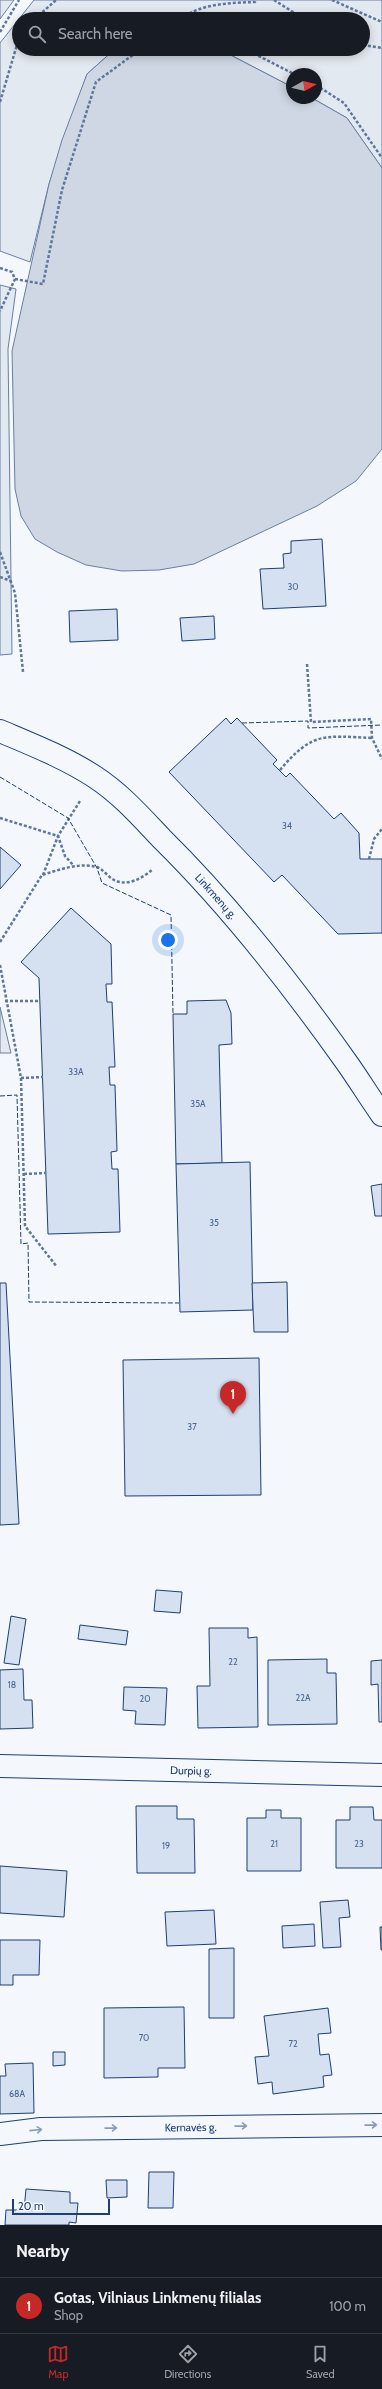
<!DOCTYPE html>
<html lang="en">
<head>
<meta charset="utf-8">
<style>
  :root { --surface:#171b24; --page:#20242c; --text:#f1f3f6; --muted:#9ea1a6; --line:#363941; --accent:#c62828 }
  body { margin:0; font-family:Cabin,sans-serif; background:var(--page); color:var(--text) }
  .compass { position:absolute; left:286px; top:68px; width:36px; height:36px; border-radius:50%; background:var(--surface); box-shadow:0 2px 10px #0003; rotate:82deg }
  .scale { position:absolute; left:12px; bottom:10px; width:98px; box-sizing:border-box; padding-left:4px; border:2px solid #1d3f73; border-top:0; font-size:11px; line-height:14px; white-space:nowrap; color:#1d3f73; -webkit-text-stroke:3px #f4f7fb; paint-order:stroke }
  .you { position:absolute; left:168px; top:940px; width:14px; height:14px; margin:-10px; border:3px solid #fff; border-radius:50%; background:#1a73e8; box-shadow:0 0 0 6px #1a73e833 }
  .badge { display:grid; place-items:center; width:26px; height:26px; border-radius:50%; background:var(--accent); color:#fff; font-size:13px; font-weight:700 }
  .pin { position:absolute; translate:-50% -33px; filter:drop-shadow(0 1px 2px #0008) }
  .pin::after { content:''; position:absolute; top:21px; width:14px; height:12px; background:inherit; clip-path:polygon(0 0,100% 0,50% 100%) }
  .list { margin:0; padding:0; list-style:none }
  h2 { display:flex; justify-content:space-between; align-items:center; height:52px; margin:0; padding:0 16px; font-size:17px }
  h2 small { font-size:13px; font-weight:400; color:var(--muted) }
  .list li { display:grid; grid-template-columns:26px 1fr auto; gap:12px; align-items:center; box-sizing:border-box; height:56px; padding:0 16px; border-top:1px solid var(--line) }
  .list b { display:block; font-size:15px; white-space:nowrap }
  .list p { margin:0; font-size:13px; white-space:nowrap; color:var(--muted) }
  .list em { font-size:13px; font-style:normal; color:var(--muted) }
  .icon { flex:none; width:22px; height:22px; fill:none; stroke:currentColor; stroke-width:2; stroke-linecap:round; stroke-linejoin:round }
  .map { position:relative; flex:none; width:382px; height:2225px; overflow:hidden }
  .search { position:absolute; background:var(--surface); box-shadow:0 2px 10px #0003; left:12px; right:12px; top:12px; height:44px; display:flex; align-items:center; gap:10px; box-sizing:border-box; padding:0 14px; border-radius:22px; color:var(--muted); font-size:15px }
  .sheet { height:108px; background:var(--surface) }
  nav { display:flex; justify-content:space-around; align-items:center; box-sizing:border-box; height:56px; border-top:1px solid var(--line); background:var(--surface); font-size:11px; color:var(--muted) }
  nav a { display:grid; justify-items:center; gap:2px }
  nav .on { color:var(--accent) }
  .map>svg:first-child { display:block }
  .green { fill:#e3e9f0; stroke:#687fa3 }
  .water { fill:#cfd7e4; stroke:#687fa3 }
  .building { fill:#d5e0f0; stroke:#1d3f73 }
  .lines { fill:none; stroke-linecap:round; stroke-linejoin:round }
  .street-casing { stroke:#1d3f73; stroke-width:24 }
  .path { stroke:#5e769c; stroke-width:2.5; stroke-dasharray:3 2; stroke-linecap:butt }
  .street { stroke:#f4f7fb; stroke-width:22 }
  .fence { stroke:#1d3f73; stroke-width:1; stroke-dasharray:5 2; stroke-linecap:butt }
  .oneway { stroke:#889bb7 }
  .labels { text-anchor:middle; stroke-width:3; stroke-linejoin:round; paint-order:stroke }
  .number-label { font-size:9px; fill:#4b6792 }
  .street-label { font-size:11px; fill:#1d3f73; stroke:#f4f7fb }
</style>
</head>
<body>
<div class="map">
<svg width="382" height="2225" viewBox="0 0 382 2225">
  <rect width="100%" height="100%" fill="#f4f7fb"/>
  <g class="green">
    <path d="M0,0H14L0,19Z"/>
    <path d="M34,0H382V168L347,118L312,98H316V74H292V87L219,49H363V19H19V49H115L87,74L49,184L30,262L0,251V43Z"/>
    <path d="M0,285L16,289L8,349L12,654L0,655Z"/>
    <path d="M0,1007L11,1053H0Z"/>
  </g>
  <path class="water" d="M115,49H219L292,87V98H312L347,118L382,168V449L356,481L317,506L194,564L159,570L122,571L86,565L57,552L35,539L21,516L15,489L12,351L49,184L62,140L87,74Z"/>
  <g class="building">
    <path d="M322,539L326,606L263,609L260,569L284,568L283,554L291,553V541Z"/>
    <path d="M117,609L118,640L70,642L69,611Z"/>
    <path d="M214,616L215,639L182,641L180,618Z"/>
    <path d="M226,718L231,724L237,718L277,760L273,764L286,777L290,773L334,819L341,813L359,833L360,859H382V933L338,934L282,875L274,882L169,772Z"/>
    <path d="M0,847L21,865L0,889Z"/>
    <path d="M71,908L111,944L112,984H106L107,1002H112L115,1067H109L110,1085H115L117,1151L111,1152L112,1169H118L120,1232L48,1234L39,978L21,962Z"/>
    <path d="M226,1000L231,1013L232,1044L219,1045L222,1163L176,1164L173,1014H187V1001Z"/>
    <path d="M250,1162L253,1310L180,1312L176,1164Z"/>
    <path d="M382,1184V1216H375L371,1186Z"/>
    <path d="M287,1282L288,1332H254L252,1283Z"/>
    <path d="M0,1283H6L19,1524L0,1525Z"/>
    <path d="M259,1358L261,1495L125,1496L123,1360Z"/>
    <path d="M156,1590L182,1592L180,1613L154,1611Z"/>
    <path d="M11,1616L26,1619L19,1665L4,1663Z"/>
    <path d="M80,1625L128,1631L126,1645L78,1639Z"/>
    <path d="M209,1628H248V1638L257,1637L258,1727L198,1728L197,1686H210Z"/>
    <path d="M327,1659V1673H336L337,1724L268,1725V1660Z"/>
    <path d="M382,1660V1722H379L378,1684L371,1685V1661Z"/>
    <path d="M23,1669L24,1700H32L33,1728L0,1729V1670Z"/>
    <path d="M124,1687L167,1688L165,1725L135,1724L136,1711L123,1710Z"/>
    <path d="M136,1806H177V1819H194L195,1873H137Z"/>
    <path d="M350,1807H373L374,1820H382V1868H336V1820H350Z"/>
    <path d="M266,1810H281V1818H301V1871H247V1818H266Z"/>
    <path d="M0,1866L67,1871L64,1917L0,1913Z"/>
    <path d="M348,1900L350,1917L339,1918L341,1947L323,1948L320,1902Z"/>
    <path d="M214,1910L216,1944L167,1946L165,1912Z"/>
    <path d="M314,1924L315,1946L283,1948L282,1926Z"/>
    <path d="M380,1927H382V1950H381Z"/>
    <path d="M0,1940H40L39,1975H13V1985H0Z"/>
    <path d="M234,1948V2018H209V1949Z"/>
    <path d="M184,2007L185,2068H158V2077L104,2078V2008Z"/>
    <path d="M328,2008L331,2033L318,2034L320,2055L329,2054L332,2075L323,2076L324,2087L273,2094L272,2082L258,2084L255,2057L269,2056L264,2016Z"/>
    <path d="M53,2052H65V2065L53,2066Z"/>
    <path d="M33,2063L34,2113L0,2114V2076H6L5,2064Z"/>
    <path d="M149,2172H174L173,2208H148Z"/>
    <path d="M106,2180H127V2197L107,2198Z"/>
    <path d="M26,2189L70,2192V2203H78L76,2223L69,2222V2225H5L6,2210H24Z"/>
  </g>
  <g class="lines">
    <defs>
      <g id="street">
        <path id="s1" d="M0,731C33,745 66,758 95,777C121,794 141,817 162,839C231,907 291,984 347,1063C359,1080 370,1098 382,1115"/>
        <path id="s2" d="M0,1766L382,1775"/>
        <path id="s3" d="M0,2134L41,2129L382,2125"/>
      </g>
    </defs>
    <use href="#street" class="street-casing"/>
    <g class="path">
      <path d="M274,0L304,19"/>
      <path d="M332,0L382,22"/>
      <path d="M187,15L194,19"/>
      <path d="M35,19L56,0"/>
      <path d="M181,19C201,3 231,3 255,2L256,0"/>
      <path d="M0,32L19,0"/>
      <path d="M363,45L382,48"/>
      <path d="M245,49L294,74"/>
      <path d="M316,85L344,103L382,158"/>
      <path d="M0,102L19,38"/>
      <path d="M0,268L12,272L15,279L0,311"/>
      <path d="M15,279L43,284L62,190L96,82L141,49"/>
      <path d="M0,552L15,593L23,672"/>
      <path d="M0,577L11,581"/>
      <path d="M307,664L311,722L371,719L372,738L382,759"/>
      <path d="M280,770C313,731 324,736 372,738"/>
      <path d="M0,818L58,836L65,856L74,866"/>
      <path d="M369,859L374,839L382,829"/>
      <path d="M43,875L58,836L80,801"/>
      <path d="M0,942L42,875C59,870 79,862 97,867C103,869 108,877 114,880C127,887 143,878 153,869"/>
      <path d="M0,965L21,1078L25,1226L57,1267"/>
      <path d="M5,1001H40"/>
      <path d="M21,1078L43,1077"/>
      <path d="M24,1174L46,1173"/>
    </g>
    <use href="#street" class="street"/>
    <g class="fence">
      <path d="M242,723L308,721V728L382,725"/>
      <path d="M0,777L68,818L97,868L102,883L171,915L173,1014"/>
      <path d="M0,1096L17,1095L21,1244L28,1243L29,1302L179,1303"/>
    </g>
  </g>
  <defs><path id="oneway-shaft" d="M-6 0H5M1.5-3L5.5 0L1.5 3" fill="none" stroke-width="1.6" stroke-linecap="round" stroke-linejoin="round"/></defs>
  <g class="oneway">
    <use href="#oneway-shaft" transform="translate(371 2125) rotate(-1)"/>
    <use href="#oneway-shaft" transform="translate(241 2126) rotate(-1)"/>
    <use href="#oneway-shaft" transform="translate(111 2128) rotate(-1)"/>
    <use href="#oneway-shaft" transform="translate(36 2130) rotate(-6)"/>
  </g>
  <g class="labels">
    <g class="number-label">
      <text x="293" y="590">30</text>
      <text x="287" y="829">34</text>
      <text x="76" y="1075">33A</text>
      <text x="198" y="1107">35A</text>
      <text x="214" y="1226">35</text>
      <text x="192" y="1430">37</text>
      <text x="233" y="1665">22</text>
      <text x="12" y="1688">18</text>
      <text x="303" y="1701">22A</text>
      <text x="145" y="1702">20</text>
      <text x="274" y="1847">21</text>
      <text x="359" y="1847">23</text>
      <text x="166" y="1849">19</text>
      <text x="144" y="2041">70</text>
      <text x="293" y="2047">72</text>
      <text x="17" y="2097">68A</text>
    </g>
    <g class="street-label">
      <text dy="4" stroke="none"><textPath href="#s1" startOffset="276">Linkmenų g.</textPath></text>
      <text dy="4" stroke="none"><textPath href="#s2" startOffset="191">Durpių g.</textPath></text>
      <text dy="4" stroke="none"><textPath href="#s3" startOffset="191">Kernavės g.</textPath></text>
    </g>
  </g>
</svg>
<svg class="compass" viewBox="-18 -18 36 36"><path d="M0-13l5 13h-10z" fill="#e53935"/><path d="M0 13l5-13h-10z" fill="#9ea1a6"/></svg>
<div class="scale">20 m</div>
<div class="you"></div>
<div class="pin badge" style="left:233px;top:1414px">1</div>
<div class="search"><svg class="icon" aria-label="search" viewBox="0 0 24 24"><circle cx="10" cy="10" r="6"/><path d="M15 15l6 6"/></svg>Search here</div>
</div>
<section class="sheet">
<h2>Nearby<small></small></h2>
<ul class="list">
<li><span class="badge">1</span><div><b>Gotas, Vilniaus Linkmenų filialas</b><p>Shop</p></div><em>100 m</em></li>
</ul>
</section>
<nav>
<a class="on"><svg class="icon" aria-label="map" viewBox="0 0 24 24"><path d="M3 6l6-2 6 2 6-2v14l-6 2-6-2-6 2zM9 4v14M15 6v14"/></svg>Map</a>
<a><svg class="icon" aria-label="directions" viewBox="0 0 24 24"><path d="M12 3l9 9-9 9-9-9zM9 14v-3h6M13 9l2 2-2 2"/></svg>Directions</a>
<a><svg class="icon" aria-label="saved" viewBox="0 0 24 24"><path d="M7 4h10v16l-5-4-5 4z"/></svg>Saved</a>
</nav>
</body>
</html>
